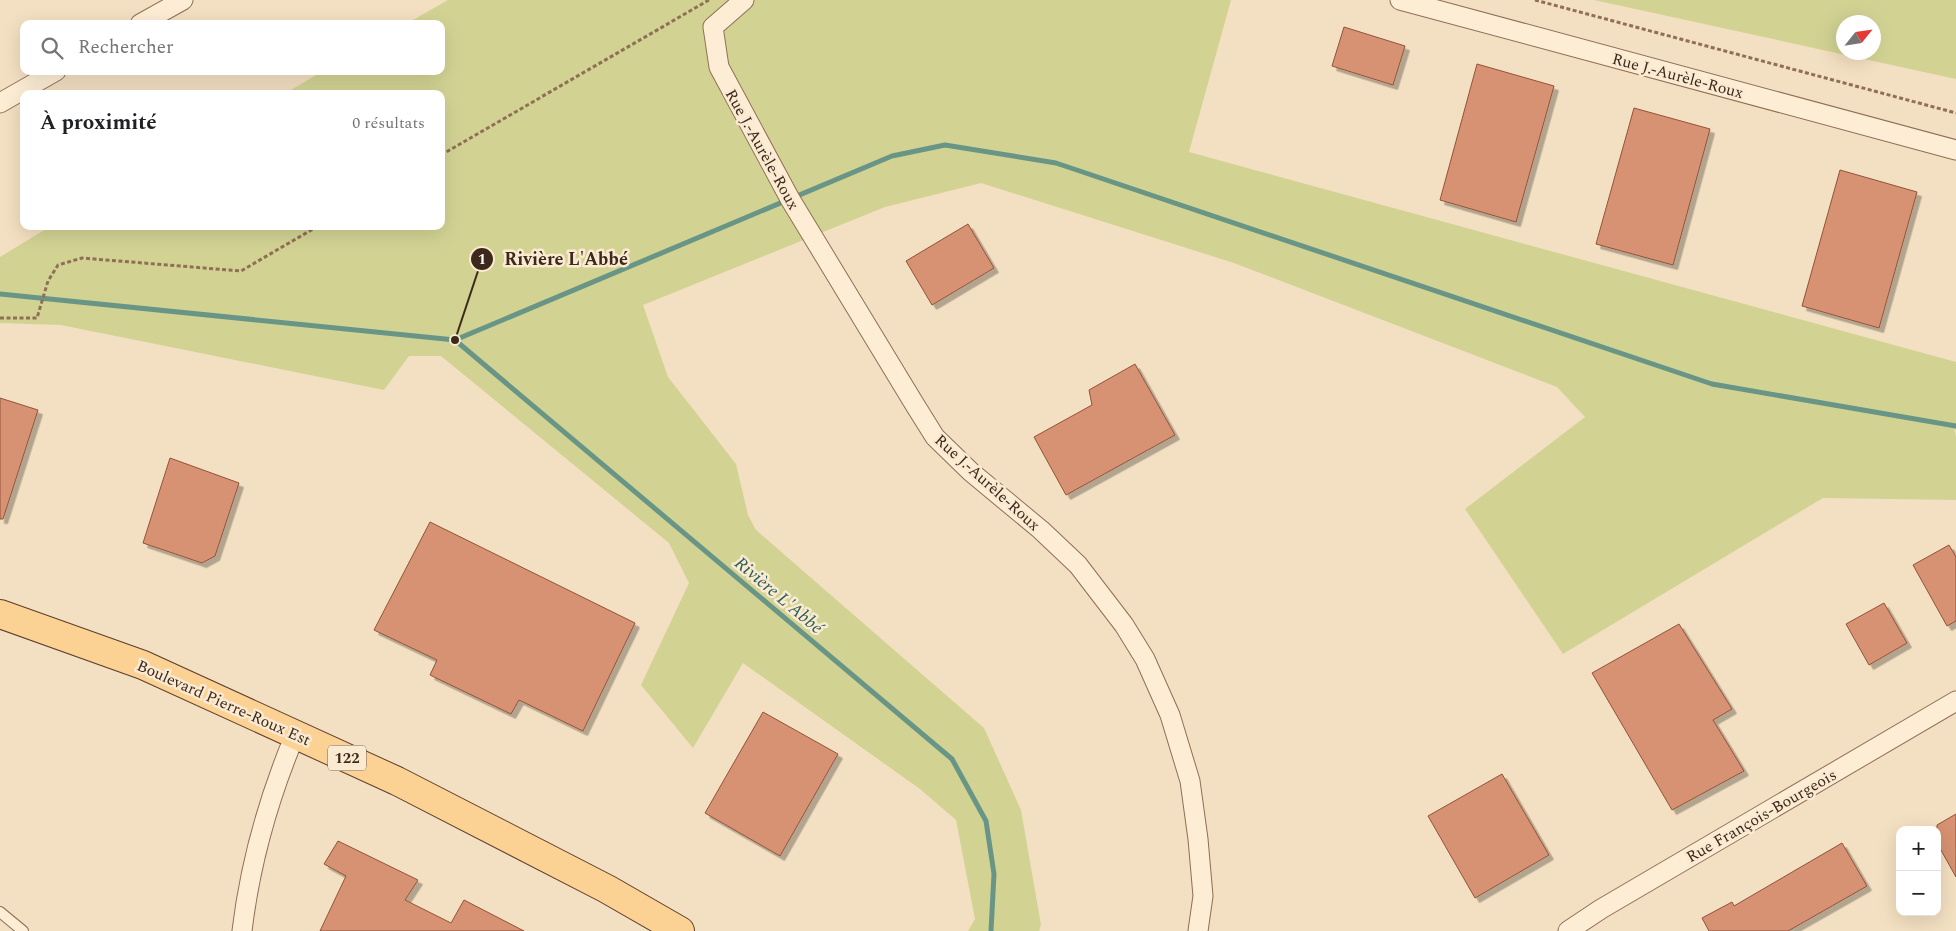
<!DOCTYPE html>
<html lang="fr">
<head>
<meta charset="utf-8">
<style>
  :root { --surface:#fff; --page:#f2f2f2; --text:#202124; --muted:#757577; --line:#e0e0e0 }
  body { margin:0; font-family:Spectral,serif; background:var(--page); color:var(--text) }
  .controls { position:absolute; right:15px; bottom:15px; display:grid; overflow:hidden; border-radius:10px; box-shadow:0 5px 20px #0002 }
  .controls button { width:45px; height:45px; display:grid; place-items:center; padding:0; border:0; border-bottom:1px solid var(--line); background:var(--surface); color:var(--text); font:25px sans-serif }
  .compass { position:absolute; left:1836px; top:15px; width:45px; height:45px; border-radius:50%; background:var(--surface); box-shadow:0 5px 20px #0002; rotate:60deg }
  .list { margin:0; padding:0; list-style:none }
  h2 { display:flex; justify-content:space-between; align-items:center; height:65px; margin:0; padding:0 20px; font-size:21px }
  h2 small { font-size:16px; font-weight:400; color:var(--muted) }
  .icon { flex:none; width:28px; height:28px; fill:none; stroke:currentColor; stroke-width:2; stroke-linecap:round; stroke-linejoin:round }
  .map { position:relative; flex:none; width:1956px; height:931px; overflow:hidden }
  .search { position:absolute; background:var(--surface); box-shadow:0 5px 20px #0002; left:20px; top:20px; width:425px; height:55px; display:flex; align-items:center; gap:12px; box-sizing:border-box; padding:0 18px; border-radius:10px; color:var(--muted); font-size:19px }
  .panel { position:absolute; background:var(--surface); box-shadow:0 5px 20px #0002; left:20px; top:90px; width:425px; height:140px; border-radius:10px }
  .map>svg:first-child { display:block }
  .green { fill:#d2d393; fill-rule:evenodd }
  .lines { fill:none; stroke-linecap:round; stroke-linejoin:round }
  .stream { stroke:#699586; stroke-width:5 }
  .building { fill:#d69272; stroke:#915339; filter:url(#shadow) }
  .lane-casing { stroke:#8f6f56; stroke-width:12 }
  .street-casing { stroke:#8f6f56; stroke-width:21 }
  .primary-casing { stroke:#5c3d2b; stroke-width:30 }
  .path { stroke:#8f6f56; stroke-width:3; stroke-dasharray:4 2.5; stroke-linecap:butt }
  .lane { stroke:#fdedd5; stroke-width:10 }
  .street { stroke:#fdedd5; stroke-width:19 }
  .primary { stroke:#fbd194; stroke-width:28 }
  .labels { text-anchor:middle; stroke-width:5; stroke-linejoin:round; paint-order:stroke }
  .shield { fill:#faead1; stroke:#766352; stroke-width:1 }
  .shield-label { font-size:15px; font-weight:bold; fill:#3d291c }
  .street-label { font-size:16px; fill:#3d291c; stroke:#faead1 }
  .water-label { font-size:18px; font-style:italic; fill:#295f56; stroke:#faead1 }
  .leader { fill:none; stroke:#3d291c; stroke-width:2 }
  .callout-dot { fill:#3d291c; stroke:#faead1; stroke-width:2 }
  .mark-label { font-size:15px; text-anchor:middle; font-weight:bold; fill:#fff }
  .callout-label { font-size:18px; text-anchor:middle; font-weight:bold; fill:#3d291c; stroke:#faead1; stroke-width:5; stroke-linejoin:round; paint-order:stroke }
</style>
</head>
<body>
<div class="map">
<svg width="1956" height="931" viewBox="0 0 1956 931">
  <defs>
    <filter id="shadow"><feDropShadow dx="4.5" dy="4.5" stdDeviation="0" flood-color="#0004"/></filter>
  </defs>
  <rect width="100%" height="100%" fill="#f3dfc1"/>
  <g class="green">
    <path d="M448,0H1231L1189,152L1956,362V430L1954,429L1956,436V500L1823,498L1563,654L1465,509L1585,417L1557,387L1234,263L981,183L885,207L643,305L668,377L736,464L748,515L756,530L984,728L1021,810L1041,925L1039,931H968L975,919L956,820L920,789L743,663L693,748L641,685L689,583L669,543L441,356H409L384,390L61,325L0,323V257L51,226H441V94H284L323,71H441V24H406Z"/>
    <path d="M1594,0H1956V79ZM1844,22H1874V52H1844Z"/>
  </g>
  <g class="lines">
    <g class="stream">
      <path d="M0,294L455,340L952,759L986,821L994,874L991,931"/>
      <path d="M455,340L892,156L945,145L1056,163L1712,384L1956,426"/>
    </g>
  </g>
  <g class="building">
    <path d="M1344,27L1405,46L1393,85L1332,66Z"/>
    <path d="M1477,64L1554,86L1516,222L1440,200Z"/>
    <path d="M1634,108L1710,129L1673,265L1596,244Z"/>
    <path d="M1840,170L1917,192L1879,328L1802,306Z"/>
    <path d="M968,224L994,268L932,305L906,261Z"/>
    <path d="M1135,364L1175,435L1066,495L1034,437L1092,405L1089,390Z"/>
    <path d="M0,398L38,410L3,519H0Z"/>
    <path d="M170,458L239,483L215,556L202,563L143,543Z"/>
    <path d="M430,522L635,623L583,731L519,700L511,714L430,675L437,660L374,630Z"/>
    <path d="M1949,545L1956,557V621L1947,626L1913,565Z"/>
    <path d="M1884,603L1907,643L1869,665L1846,624Z"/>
    <path d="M1679,624L1732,709L1713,720L1744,771L1672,810L1592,673Z"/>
    <path d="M763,712L838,754L780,856L705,813Z"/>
    <path d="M1502,774L1549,855L1475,898L1428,816Z"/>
    <path d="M1956,814V877L1937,843V825Z"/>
    <path d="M338,841L418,880L405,900L451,923L464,900L524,931H320L346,876L324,864Z"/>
    <path d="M1842,843L1867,886L1788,931H1709L1702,918L1732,902L1734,906Z"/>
  </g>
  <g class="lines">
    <defs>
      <path id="lane" d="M0,912L23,931"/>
      <g id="street">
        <path d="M744,0L713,27L719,67L790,199L915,405L935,437L971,472L1041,530L1078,565L1124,625L1145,659L1170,715L1190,781L1198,839L1203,896L1198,931"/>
        <path d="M1400,0L1956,150"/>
        <path d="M140,24L183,0"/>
        <path d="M0,103L56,71"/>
        <path d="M242,931C250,864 269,797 295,735"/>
        <path d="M1568,931L1601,909L1956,701"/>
      </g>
      <path id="primary" d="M0,614L143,665L397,781L607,889L680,931"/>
    </defs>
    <use href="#lane" class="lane-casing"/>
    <use href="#street" class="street-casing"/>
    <use href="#primary" class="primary-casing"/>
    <g class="path">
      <path d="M1535,0L1956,113"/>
      <path d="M441,155L709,0"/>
      <path d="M0,318H37L48,281L58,265L82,258L241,271L318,226"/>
    </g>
    <use href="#lane" class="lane"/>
    <use href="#street" class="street"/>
    <use href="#primary" class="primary"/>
  </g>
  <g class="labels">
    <rect class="shield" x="328" y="745.5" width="38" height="25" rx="4"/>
    <g class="shield-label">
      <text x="347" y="763">122</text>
    </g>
    <g class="street-label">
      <text transform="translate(1678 75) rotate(15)" y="6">Rue J.-Aurèle-Roux</text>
      <text transform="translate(763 149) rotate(61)" y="6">Rue J.-Aurèle-Roux</text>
      <text transform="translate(988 482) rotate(42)" y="6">Rue J.-Aurèle-Roux</text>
      <text transform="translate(224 702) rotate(24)" y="6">Boulevard Pierre-Roux Est</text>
      <text transform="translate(1761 815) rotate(-30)" y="6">Rue François-Bourgeois</text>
    </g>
    <g class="water-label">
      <text transform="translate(779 595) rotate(40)" y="6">Rivière L'Abbé</text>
    </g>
  </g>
  <path class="leader" d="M455 340L482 259"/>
  <g class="callout-dot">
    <circle cx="455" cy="340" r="5"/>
    <circle cx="482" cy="259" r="12"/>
  </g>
  <g class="mark-label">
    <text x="482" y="264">1</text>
  </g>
  <g class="callout-label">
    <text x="566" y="265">Rivière L'Abbé</text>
  </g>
</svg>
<div class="controls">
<button>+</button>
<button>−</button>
</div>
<svg class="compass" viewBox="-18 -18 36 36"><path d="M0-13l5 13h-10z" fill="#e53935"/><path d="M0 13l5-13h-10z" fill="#757577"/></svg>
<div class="search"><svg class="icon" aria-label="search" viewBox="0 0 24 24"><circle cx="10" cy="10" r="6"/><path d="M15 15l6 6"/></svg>Rechercher</div>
<section class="panel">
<h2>À proximité<small>0 résultats</small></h2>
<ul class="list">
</ul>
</section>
</div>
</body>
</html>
